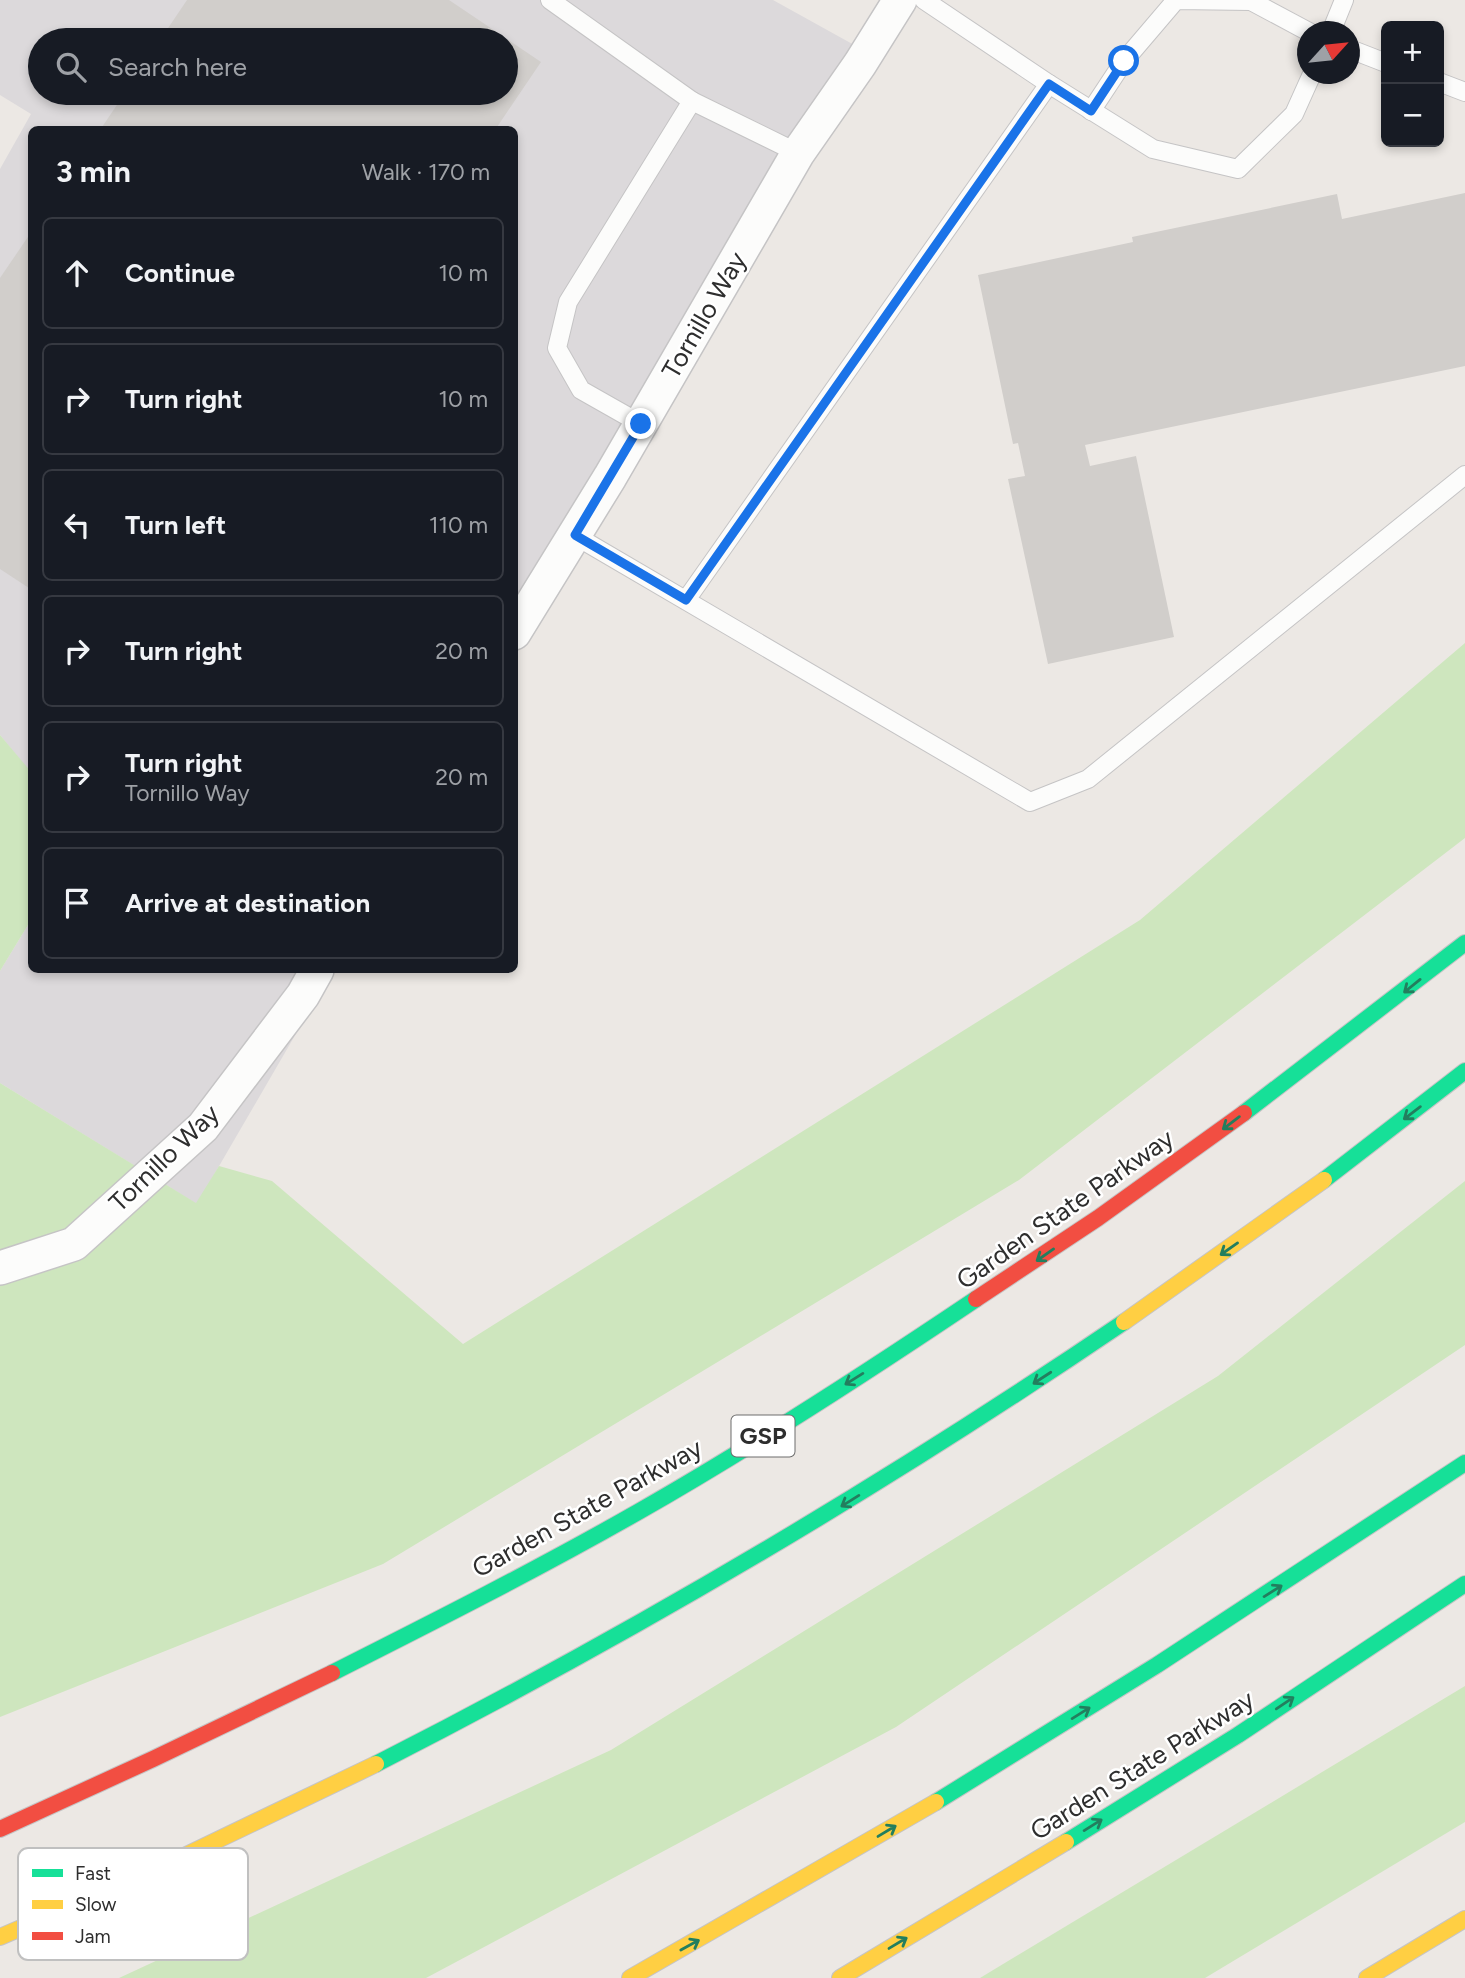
<!DOCTYPE html>
<html lang="en">
<head>
<meta charset="utf-8">
<style>
  :root { --surface:#171b24; --page:#242831; --text:#f1f3f6; --muted:#9ea1a6; --line:#363941 }
  body { margin:0; font-family:Figtree,sans-serif; background:var(--page); color:var(--text) }
  .controls { position:absolute; right:21px; top:21px; display:grid; overflow:hidden; border-radius:10px; box-shadow:0 4px 10px #0003 }
  .controls button { width:63px; height:63px; display:grid; place-items:center; padding:0; border:0; border-bottom:2px solid var(--line); background:var(--surface); color:var(--text); font:35px sans-serif }
  .compass { position:absolute; left:1297px; top:21px; width:63px; height:63px; border-radius:50%; background:var(--surface); box-shadow:0 4px 10px #0003; rotate:63deg }
  .stop { position:absolute; width:21px; height:21px; margin:-16px; border:5px solid #1a73e8; border-radius:50%; background:#fff }
  .stop.end { background:#1a73e8; border-color:#fff; box-shadow:0 2px 7px #0008 }
  .list { margin:0; padding:0; list-style:none }
  h2 { display:flex; justify-content:space-between; align-items:center; height:91px; margin:0; padding:0 28px; font-size:30px }
  h2 small { font-size:23px; font-weight:400; color:var(--muted) }
  .list li { display:grid; grid-template-columns:46px 1fr auto; gap:21px; align-items:center; box-sizing:border-box; height:112px; margin:0 14px 14px; padding:0 14px; border:2px solid var(--line); border-radius:10px }
  .list b { display:block; font-size:26px; white-space:nowrap }
  .list p { margin:0; font-size:23px; white-space:nowrap; color:var(--muted) }
  .list em { font-size:23px; font-style:normal; color:var(--muted) }
  .icon { flex:none; width:38px; height:38px; fill:none; stroke:currentColor; stroke-width:2; stroke-linecap:round; stroke-linejoin:round }
  .map { position:relative; flex:none; width:1465px; height:1978px; overflow:hidden }
  .search { position:absolute; background:var(--surface); box-shadow:0 4px 10px #0003; left:28px; top:28px; width:490px; height:77px; display:flex; align-items:center; gap:18px; box-sizing:border-box; padding:0 24px; border-radius:38px; color:var(--muted); font-size:26px }
  .panel { position:absolute; background:var(--surface); box-shadow:0 4px 10px #0003; left:28px; top:126px; width:490px; height:847px; border-radius:10px }
  .map>svg:first-child { display:block }
  .industrial { fill:#dcd9db; fill-rule:evenodd }
  .green { fill:#cee6be }
  .building { fill:#d1cecb }
  .lines { fill:none; stroke-linecap:round; stroke-linejoin:round }
  .lane-casing { stroke:#c5c4c5; stroke-width:20 }
  .street-casing { stroke:#c5c4c5; stroke-width:36 }
  .fast-casing { stroke:#c5c4c5; stroke-width:18 }
  .slow-casing { stroke:#c5c4c5; stroke-width:18 }
  .jam-casing { stroke:#c5c4c5; stroke-width:18 }
  .lane { stroke:#fcfcfb; stroke-width:18 }
  .street { stroke:#fcfcfb; stroke-width:33 }
  .fast { stroke:#16e098; stroke-width:16 }
  .slow { stroke:#ffcf43; stroke-width:16 }
  .jam { stroke:#f24e42; stroke-width:16 }
  .oneway { stroke:#237e5e }
  .route { stroke:#1a73e8; stroke-width:9 }
  .labels { text-anchor:middle; stroke-width:5; stroke-linejoin:round; paint-order:stroke }
  .shield { fill:#fff; stroke:#6d6d6d; stroke-width:2 }
  .shield-label { font-size:24px; font-weight:bold; fill:#2e2e2e }
  .street-label { font-size:26px; fill:#2e2e2e; stroke:#fff }
  .key { fill:#fff; stroke:#c0c0c0; stroke-width:2 }
  .key-label { font-size:19px; fill:#2e2e2e }
</style>
</head>
<body>
<div class="map">
<svg width="1465" height="1978" viewBox="0 0 1465 1978">
  <rect width="100%" height="100%" fill="#ece8e4"/>
  <g class="industrial">
    <path d="M0,0H773L865,51L515,655L514,130H32L31,773L0,735V169L31,114L0,95ZM40,40H506V93H40Z"/>
    <path d="M31,920L32,970H333L197,1204L0,1083V971Z"/>
  </g>
  <g class="green">
    <path d="M1465,643V838L1019,1180L383,1564L0,1717V1083L196,1203L219,1166L272,1181L463,1344L1140,920Z"/>
    <path d="M0,735L32,773L31,920L0,971Z"/>
    <path d="M1465,1181V1345L896,1727L426,1978H119L611,1750L1218,1376Z"/>
    <path d="M1465,1686V1822L1205,1978H980Z"/>
  </g>
  <g class="building">
    <path d="M187,0H449L541,62L495,130H100L125,93H506V40H160Z"/>
    <path d="M1465,193V366L1085,445L1090,466L1136,456L1174,637L1048,664L1008,479L1025,476L1018,443L1013,444L978,275L1133,242L1132,237L1337,194L1342,219Z"/>
    <path d="M32,231V590L0,569V278Z"/>
  </g>
  <g class="lines">
    <defs>
      <g id="lane">
        <path d="M550,0L692,101"/>
        <path d="M1331,32L1344,0"/>
        <path d="M1350,49L1386,63"/>
        <path d="M1439,82L1465,92"/>
        <path d="M1049,84L1153,149L1238,169L1294,114L1312,74"/>
        <path d="M1091,111L1124,61L1176,0L1251,1L1309,32"/>
        <path d="M641,424L581,390L557,348L568,302L692,101L798,153"/>
        <path d="M574,535L1030,802L1088,779L1465,475"/>
        <path d="M686,600L1049,84L924,0"/>
      </g>
      <g id="street">
        <path d="M514,633L610,477L798,153L860,64L900,0"/>
        <path d="M0,1268L74,1244L203,1127L303,995L317,970"/>
      </g>
      <g id="fast">
        <path d="M1244,1113L1465,943"/>
        <path d="M1324,1180L1465,1071"/>
        <path d="M332,1673C435,1621 538,1569 638,1512C754,1446 866,1373 976,1299"/>
        <path d="M376,1764C635,1632 884,1485 1124,1322"/>
        <path d="M936,1802L1157,1665L1465,1463"/>
        <path d="M1066,1842L1238,1735L1465,1584"/>
      </g>
      <g id="slow">
        <path d="M1124,1322L1324,1180"/>
        <path d="M0,1937L153,1871L376,1764"/>
        <path d="M630,1978L936,1802"/>
        <path d="M840,1978L1066,1842"/>
        <path d="M1367,1978L1465,1919"/>
      </g>
      <g id="jam">
        <path d="M976,1299L1098,1218L1244,1113"/>
        <path d="M0,1829L153,1759L332,1673"/>
      </g>
    </defs>
    <use href="#lane" class="lane-casing"/>
    <use href="#street" class="street-casing"/>
    <use href="#fast" class="fast-casing"/>
    <use href="#slow" class="slow-casing"/>
    <use href="#jam" class="jam-casing"/>
    <use href="#lane" class="lane"/>
    <use href="#street" class="street"/>
    <use href="#fast" class="fast"/>
    <use href="#slow" class="slow"/>
    <use href="#jam" class="jam"/>
  </g>
  <defs><path id="oneway-shaft" d="M-6 0H5M1.5-3L5.5 0L1.5 3" fill="none" stroke-width="1.6" stroke-linecap="round" stroke-linejoin="round" transform="scale(1.75)"/></defs>
  <g class="oneway">
    <use href="#oneway-shaft" transform="translate(1412 986) rotate(141)"/>
    <use href="#oneway-shaft" transform="translate(1412 1113) rotate(143)"/>
    <use href="#oneway-shaft" transform="translate(1231 1123) rotate(143)"/>
    <use href="#oneway-shaft" transform="translate(1229 1249) rotate(145)"/>
    <use href="#oneway-shaft" transform="translate(1045 1255) rotate(145)"/>
    <use href="#oneway-shaft" transform="translate(1042 1378) rotate(147)"/>
    <use href="#oneway-shaft" transform="translate(854 1379) rotate(148)"/>
    <use href="#oneway-shaft" transform="translate(850 1501) rotate(148)"/>
    <use href="#oneway-shaft" transform="translate(1273 1591) rotate(-32)"/>
    <use href="#oneway-shaft" transform="translate(1285 1703) rotate(-34)"/>
    <use href="#oneway-shaft" transform="translate(1081 1713) rotate(-32)"/>
    <use href="#oneway-shaft" transform="translate(1093 1825) rotate(-32)"/>
    <use href="#oneway-shaft" transform="translate(887 1831) rotate(-31)"/>
    <use href="#oneway-shaft" transform="translate(898 1943) rotate(-31)"/>
    <use href="#oneway-shaft" transform="translate(690 1945) rotate(-29)"/>
  </g>
  <g class="lines">
    <path class="route" d="M641,424L575,535L686,600L1049,84L1091,111L1124,61"/>
  </g>
  <g class="labels">
    <rect class="shield" x="731.5" y="1415.5" width="63" height="41" rx="5"/>
    <g class="shield-label">
      <text x="763" y="1444">GSP</text>
    </g>
    <g class="street-label">
      <text transform="translate(704 315) rotate(-60)" y="9">Tornillo Way</text>
      <text transform="translate(164 1158) rotate(-44)" y="9">Tornillo Way</text>
      <text transform="translate(1065 1209) rotate(-35)" y="9">Garden State Parkway</text>
      <text transform="translate(587 1508) rotate(-29)" y="9">Garden State Parkway</text>
      <text transform="translate(1142 1765) rotate(-32)" y="9">Garden State Parkway</text>
    </g>
  </g>
  <rect x="18" y="1848" width="230" height="112" rx="10" class="key"/>
  <rect x="32" y="1869" width="31" height="8" fill="#16e098"/>
  <rect x="32" y="1900" width="31" height="9" fill="#ffcf43"/>
  <rect x="32" y="1932" width="31" height="8" fill="#f24e42"/>
  <g class="key-label">
    <text x="75" y="1880">Fast</text>
    <text x="75" y="1911">Slow</text>
    <text x="75" y="1943">Jam</text>
  </g>
</svg>
<div class="controls">
<button>+</button>
<button>−</button>
</div>
<svg class="compass" viewBox="-18 -18 36 36"><path d="M0-13l5 13h-10z" fill="#e53935"/><path d="M0 13l5-13h-10z" fill="#9ea1a6"/></svg>
<div class="stop" style="left:1124px;top:61px"></div>
<div class="stop end" style="left:641px;top:424px"></div>
<div class="search"><svg class="icon" aria-label="search" viewBox="0 0 24 24"><circle cx="10" cy="10" r="6"/><path d="M15 15l6 6"/></svg>Search here</div>
<section class="panel">
<h2>3 min<small>Walk · 170 m</small></h2>
<ul class="list">
<li><svg class="icon" aria-label="ahead" viewBox="0 0 24 24"><path d="M12 20V5M6 11l6-6 6 6"/></svg><div><b>Continue</b></div><em>10 m</em></li>
<li><svg class="icon" aria-label="right" viewBox="0 0 24 24"><path d="M7 20v-9h11M14 6l5 5-5 5"/></svg><div><b>Turn right</b></div><em>10 m</em></li>
<li><svg class="icon" aria-label="left" viewBox="0 0 24 24"><path d="M17 20v-9H6M10 6l-5 5 5 5"/></svg><div><b>Turn left</b></div><em>110 m</em></li>
<li><svg class="icon" aria-label="right" viewBox="0 0 24 24"><path d="M7 20v-9h11M14 6l5 5-5 5"/></svg><div><b>Turn right</b></div><em>20 m</em></li>
<li><svg class="icon" aria-label="right" viewBox="0 0 24 24"><path d="M7 20v-9h11M14 6l5 5-5 5"/></svg><div><b>Turn right</b><p>Tornillo Way</p></div><em>20 m</em></li>
<li><svg class="icon" aria-label="arrive" viewBox="0 0 24 24"><path d="M6 21V4h12l-3 4 3 4H6"/></svg><div><b>Arrive at destination</b></div></li>
</ul>
</section>
</div>
</body>
</html>
